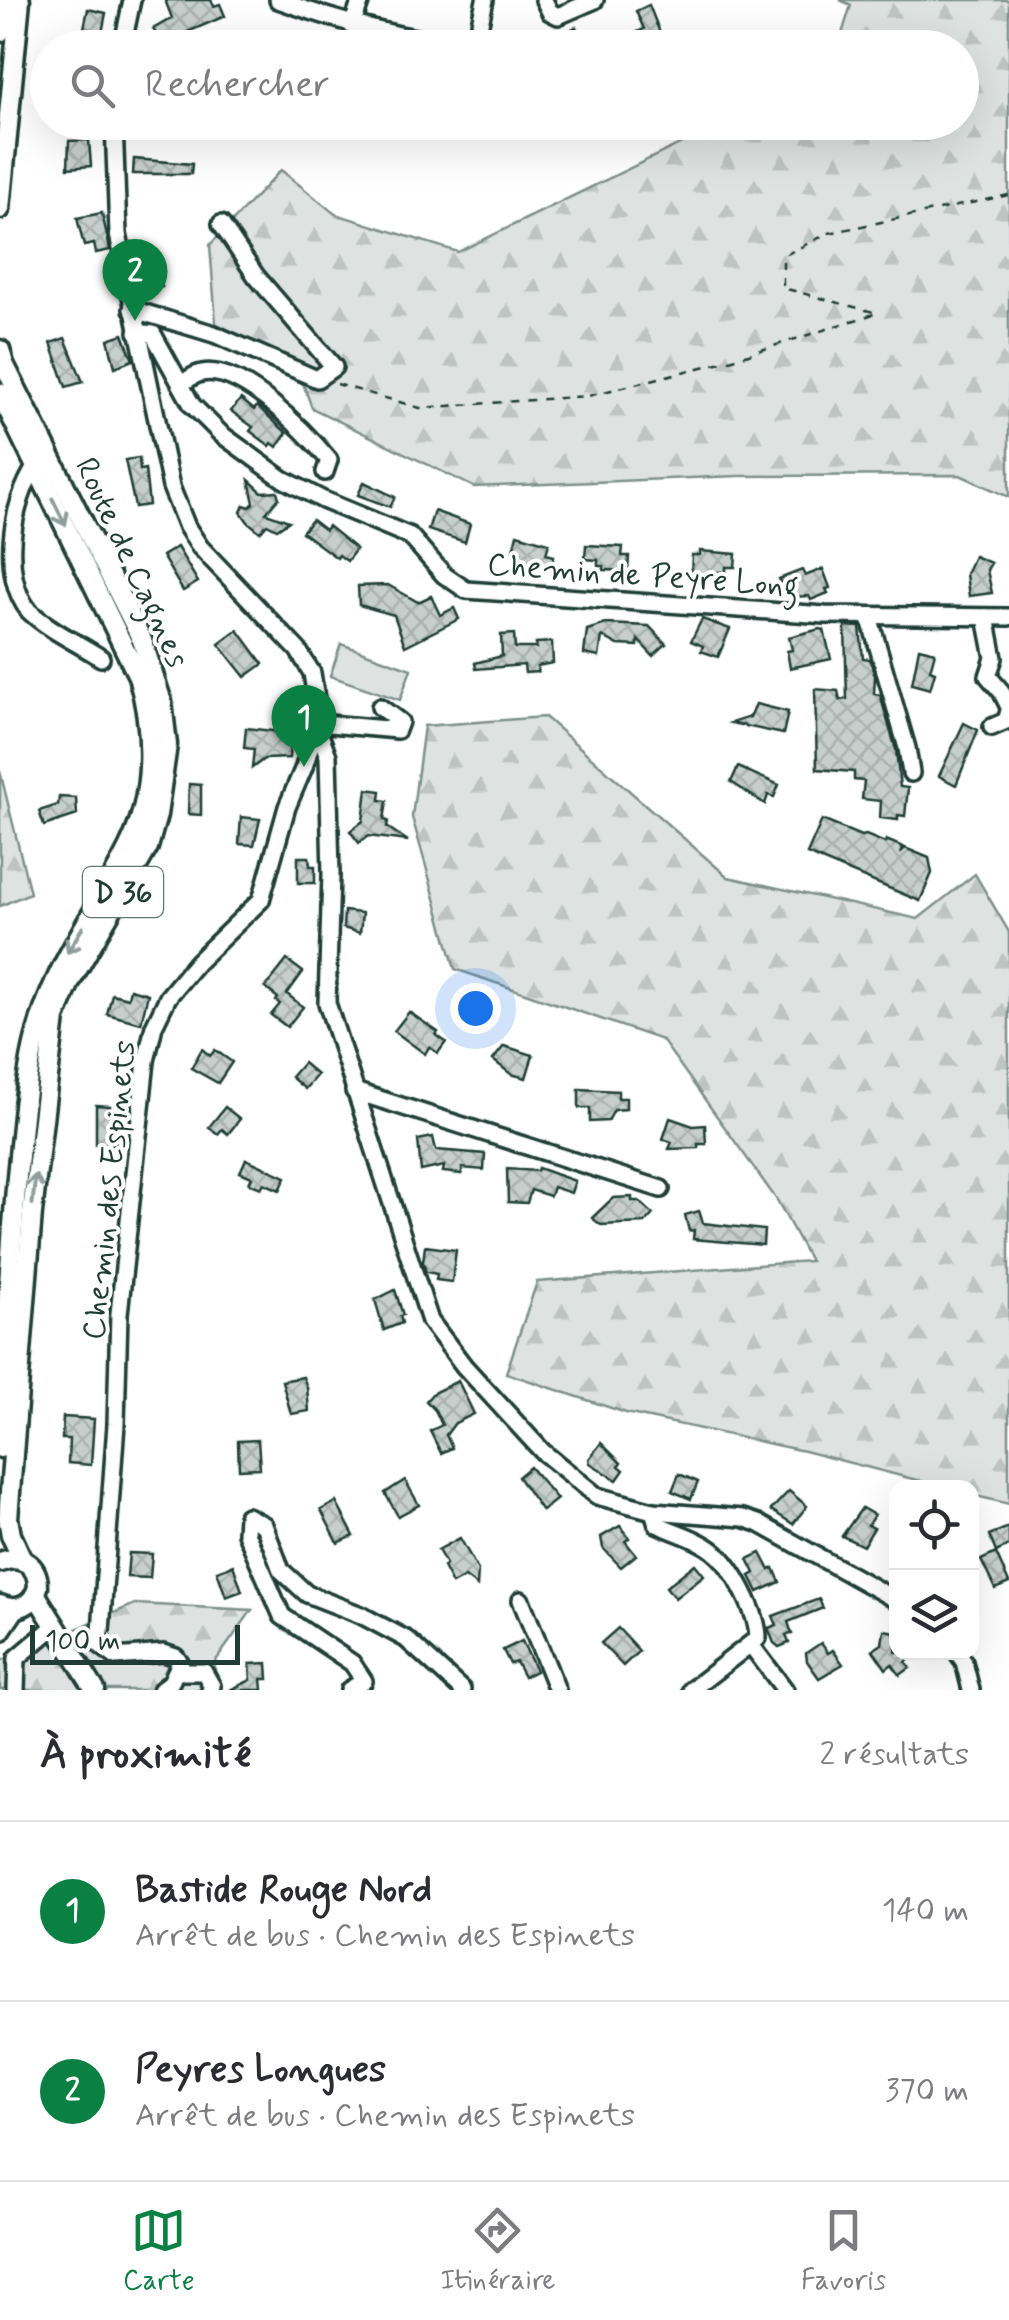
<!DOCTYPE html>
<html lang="fr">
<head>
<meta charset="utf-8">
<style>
  :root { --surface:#fff; --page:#f7f7f7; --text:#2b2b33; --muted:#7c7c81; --line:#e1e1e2; --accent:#0b8043 }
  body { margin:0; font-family:Mynerve,sans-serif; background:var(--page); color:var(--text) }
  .controls { position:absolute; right:30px; bottom:30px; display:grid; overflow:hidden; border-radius:20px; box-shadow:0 10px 40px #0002 }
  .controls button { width:90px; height:90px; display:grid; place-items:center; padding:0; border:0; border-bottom:2px solid var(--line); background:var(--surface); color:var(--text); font:50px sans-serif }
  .scale { position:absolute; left:30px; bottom:25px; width:210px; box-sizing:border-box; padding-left:10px; border:5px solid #1f3d34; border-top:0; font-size:28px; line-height:35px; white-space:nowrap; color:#1f3d34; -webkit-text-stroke:8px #fff; paint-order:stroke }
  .you { position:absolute; left:475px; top:1008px; width:35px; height:35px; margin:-25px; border:8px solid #fff; border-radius:50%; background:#1a73e8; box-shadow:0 0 0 15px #1a73e833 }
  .badge { display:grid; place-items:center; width:65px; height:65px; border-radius:50%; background:var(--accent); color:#fff; font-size:32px; font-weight:700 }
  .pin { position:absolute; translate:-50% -82px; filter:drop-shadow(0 2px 5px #0008) }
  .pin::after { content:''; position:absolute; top:52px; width:35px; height:30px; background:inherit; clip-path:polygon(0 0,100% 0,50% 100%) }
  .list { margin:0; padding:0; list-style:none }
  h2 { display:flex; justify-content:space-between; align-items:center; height:130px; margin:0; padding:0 40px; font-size:42px }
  h2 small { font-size:32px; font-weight:400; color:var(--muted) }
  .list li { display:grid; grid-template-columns:65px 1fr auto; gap:30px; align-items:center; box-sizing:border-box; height:180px; padding:0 40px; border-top:2px solid var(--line) }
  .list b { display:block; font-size:38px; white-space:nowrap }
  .list p { margin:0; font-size:32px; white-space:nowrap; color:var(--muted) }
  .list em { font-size:32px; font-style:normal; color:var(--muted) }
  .icon { flex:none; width:55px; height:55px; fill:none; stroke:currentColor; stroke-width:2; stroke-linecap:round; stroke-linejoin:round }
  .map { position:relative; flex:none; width:1009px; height:1690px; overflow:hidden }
  .search { position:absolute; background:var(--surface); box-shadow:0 10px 40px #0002; left:30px; right:30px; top:30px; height:110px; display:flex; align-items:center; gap:25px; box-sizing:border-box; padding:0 35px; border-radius:55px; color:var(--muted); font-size:38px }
  .sheet { height:490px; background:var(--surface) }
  nav { display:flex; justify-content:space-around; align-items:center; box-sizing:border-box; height:140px; border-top:2px solid var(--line); background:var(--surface); font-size:28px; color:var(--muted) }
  nav a { display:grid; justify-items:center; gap:5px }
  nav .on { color:var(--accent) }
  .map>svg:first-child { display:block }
  .forest { fill:url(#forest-firs); stroke:#7e908b; stroke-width:2.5 }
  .pitch { fill:#dee3e2; stroke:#7e908b; stroke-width:2.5 }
  .building { fill:url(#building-cross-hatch); stroke:#1f3d34; stroke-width:2.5 }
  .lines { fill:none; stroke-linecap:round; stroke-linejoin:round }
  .minor-casing { stroke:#1f3d34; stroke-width:22 }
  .major-casing { stroke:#1f3d34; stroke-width:25 }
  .path { stroke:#1f3d34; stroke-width:2.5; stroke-dasharray:8 8; stroke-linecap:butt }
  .minor { stroke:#fff; stroke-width:15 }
  .major { stroke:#fff; stroke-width:18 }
  .oneway { stroke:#8f9e9a }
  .labels { text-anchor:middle; stroke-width:8; stroke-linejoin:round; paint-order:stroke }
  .shield { fill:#fff; stroke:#627771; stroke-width:2.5 }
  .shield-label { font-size:30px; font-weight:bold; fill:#1f3d34 }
  .street-label { font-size:32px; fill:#1f3d34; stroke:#fff }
</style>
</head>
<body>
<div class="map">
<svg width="1009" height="1690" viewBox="0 0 1009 1690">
  <defs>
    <pattern id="forest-firs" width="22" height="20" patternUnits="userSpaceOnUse" patternTransform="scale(2.5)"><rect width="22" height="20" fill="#dee3e2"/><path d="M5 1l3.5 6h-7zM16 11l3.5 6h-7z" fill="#bec4c2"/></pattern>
    <pattern id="building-cross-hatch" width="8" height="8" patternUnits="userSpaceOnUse" patternTransform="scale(2.5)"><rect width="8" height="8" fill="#c7cfcc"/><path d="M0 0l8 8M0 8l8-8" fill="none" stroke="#aab3b0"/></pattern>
  </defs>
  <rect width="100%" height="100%" fill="#fff"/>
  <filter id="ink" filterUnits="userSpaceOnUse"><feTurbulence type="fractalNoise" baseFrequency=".01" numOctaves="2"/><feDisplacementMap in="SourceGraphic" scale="20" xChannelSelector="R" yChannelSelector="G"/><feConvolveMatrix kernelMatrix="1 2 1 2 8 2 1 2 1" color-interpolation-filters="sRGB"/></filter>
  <g filter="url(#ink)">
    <g class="forest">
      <path d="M840,0H1009V497L960,475L738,476L474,487L312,408L297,367L216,323L210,245L281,170L335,214L458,252L723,123L962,122V48L838,47L851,5Z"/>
      <path d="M545,717L728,877L918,919L975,874L1009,932V1504L972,1495V1488L944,1487L804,1451L626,1413L506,1373L537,1282L810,1261L777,1200L662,1040L455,969L412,817L424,726Z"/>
      <path d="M0,771L30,893L0,906Z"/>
      <path d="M135,1604L252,1610L215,1662V1690H0V1661Z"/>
    </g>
    <path class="pitch" d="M341,644L411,669L400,700L330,676Z"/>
    <g class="building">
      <path d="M165,0H211L214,6L220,4L225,16L162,43L153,29L172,18Z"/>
      <path d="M649,5L666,48H630L625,38L644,29L636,11Z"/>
      <path d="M88,9L106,13L102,33L84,28Z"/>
      <path d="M576,27L581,38L600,32L607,48H512L540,34L544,42Z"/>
      <path d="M89,140L91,166L68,168L69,141Z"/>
      <path d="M134,159L192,164L191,174H133Z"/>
      <path d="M102,213L110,250L96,253L94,244L84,246L77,218Z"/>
      <path d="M143,260L156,262L162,287L146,291L148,298L143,299L138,274L146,271Z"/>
      <path d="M123,334L133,360L115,367L108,339Z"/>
      <path d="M65,338L83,382L66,387L51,343Z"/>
      <path d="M241,399L254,410L257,406L287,433L277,447L272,443L270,446L250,431L253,427L231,411Z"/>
      <path d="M139,458L140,470L145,469L149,505L135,507L125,460Z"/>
      <path d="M249,480L262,492L277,491L279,498L266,513L289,521L277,529L267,524L260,532L248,522L241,512L244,505L250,507L254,503Z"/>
      <path d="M364,482L395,497L390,507L358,495Z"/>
      <path d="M434,511L470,524L465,542L428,530Z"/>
      <path d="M312,520L325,530L328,526L356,549L347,561L339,555L337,558L302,532Z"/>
      <path d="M517,534L549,543L546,554L554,556L551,568L518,560L521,552L513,550Z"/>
      <path d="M586,545L623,547L622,556H629L628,571L604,570V566H598V560L585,559Z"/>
      <path d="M177,547L198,582L183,591L162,556Z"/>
      <path d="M700,551L736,554L735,567H726V572H717L716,576L691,575L692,555H700Z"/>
      <path d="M974,556L991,563L987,570L992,593L969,596L966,574Z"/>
      <path d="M823,569L830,588L826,589L828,593L811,600L809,596L791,597L789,591L785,593L779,579L802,570L805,576Z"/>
      <path d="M388,585L418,602L431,596L440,615L454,608L459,619L405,646L394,615L359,605L358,586Z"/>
      <path d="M702,619L730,629L718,657L701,651L703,646L691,641Z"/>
      <path d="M606,624L649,626L666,644L653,656L638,640V646L618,645L602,636L599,657L584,654L587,630Z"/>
      <path d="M845,626L860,627L863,658L870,659L875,677L874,694L880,695L896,750L900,787L908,788L905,816L898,815V820L880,818L881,801L862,799L864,781L854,780V772L817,769L815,689L838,691L840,700L847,699Z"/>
      <path d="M820,629L824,630L831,659L790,668L787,651L792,650L789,637Z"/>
      <path d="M238,630L263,664L245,677L219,644Z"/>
      <path d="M514,634L515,648H536V643L552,642L553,663L537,666L538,672L525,673L524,665L476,669L475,663L502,656L501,635Z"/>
      <path d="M919,648L935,652L930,670L935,672L930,689L912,684Z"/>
      <path d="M756,704L788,712L783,734L731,723L750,717Z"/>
      <path d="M964,723L978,730L956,785L939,776Z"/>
      <path d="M246,728L291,733L289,758L264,759L252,768L254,749L244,748Z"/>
      <path d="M738,767L779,785L774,797L768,795L765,804L731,782Z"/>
      <path d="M189,784L201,785V815L188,814Z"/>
      <path d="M367,789L381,791L380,800L387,801L384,820L388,821L387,827L408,841L368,836L359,843L350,831L363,821Z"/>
      <path d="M59,797L76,798L77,815L44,826L39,811L58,805Z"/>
      <path d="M241,817L260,819L254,845L239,844Z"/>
      <path d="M822,820L861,836L866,835L885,843L886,840L903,847L902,851L905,848L929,858L932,873L920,901L807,854Z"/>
      <path d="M298,857H309L310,866H315V883H298Z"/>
      <path d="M344,911L362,913L360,933L343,928Z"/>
      <path d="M287,960L303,972L287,994L303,1007L287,1027L271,1015L280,1004L276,1001L278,998L265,988Z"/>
      <path d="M130,989L148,994L141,1023L107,1014L112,994L128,998Z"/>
      <path d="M409,1012L438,1032L436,1035L446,1042L438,1053L429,1047L425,1054L394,1031Z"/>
      <path d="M504,1046L533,1055L526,1078L511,1074L493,1060Z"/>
      <path d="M202,1049L210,1056L215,1050L232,1062L218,1083L191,1068Z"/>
      <path d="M303,1063L317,1075L305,1089L291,1077Z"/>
      <path d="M579,1089L618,1091V1098H626V1109L614,1110L608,1121L590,1122V1108H579Z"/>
      <path d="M96,1105L110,1106V1115H117L116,1144H96Z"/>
      <path d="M225,1107L240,1119L228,1134L222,1129L218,1134L209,1127Z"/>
      <path d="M670,1118L693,1126L705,1125L706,1144H698V1148L669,1149L672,1142L663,1139Z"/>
      <path d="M433,1137L436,1150L485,1154L484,1170L462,1168V1174L443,1172L444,1166L421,1171L418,1140Z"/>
      <path d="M246,1159L286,1177L280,1190L264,1183L261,1188L249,1183L252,1177L240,1172Z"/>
      <path d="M538,1168L575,1181L571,1193L553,1187L550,1196L531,1190L527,1203L508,1202L507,1169L537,1171Z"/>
      <path d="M632,1197V1201H639L653,1214L645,1223L601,1225L592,1218L613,1198Z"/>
      <path d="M699,1211L703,1223L764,1230L763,1245L693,1239L694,1230L689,1231L685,1215Z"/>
      <path d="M425,1246L456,1250L452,1282L436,1280L437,1274L426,1272L423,1262Z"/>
      <path d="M395,1290L403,1315L400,1316L402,1323L384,1330L375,1300Z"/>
      <path d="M303,1377L307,1387L309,1411L291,1414L282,1381Z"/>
      <path d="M458,1381L474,1414L455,1423L446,1435L452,1448L441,1453L430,1431L442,1425L435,1410L426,1401L433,1393Z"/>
      <path d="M63,1417L94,1419L91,1465L68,1463L69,1439H62Z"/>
      <path d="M258,1440L260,1468L239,1469L238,1441Z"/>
      <path d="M601,1443L621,1463L619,1466L624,1470L617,1480L590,1463L589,1459Z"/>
      <path d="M530,1467L557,1499L542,1511L518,1477Z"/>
      <path d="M679,1474L698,1482L691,1499L672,1491Z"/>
      <path d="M405,1480L419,1505L398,1516L385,1493Z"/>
      <path d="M789,1491L807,1506L793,1524L771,1510Z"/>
      <path d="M336,1502L354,1536L338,1543L321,1510Z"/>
      <path d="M862,1508L874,1515L868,1525L874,1528L863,1546L842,1536Z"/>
      <path d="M620,1526L629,1538L625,1541L636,1555L621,1567L603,1548L601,1537Z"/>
      <path d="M1009,1527V1546L996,1552L989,1535Z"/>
      <path d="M460,1538L478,1570L477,1586L465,1577L452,1584L443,1567L446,1564L438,1550Z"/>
      <path d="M129,1553L152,1554L150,1578L127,1577Z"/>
      <path d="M761,1553L770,1570L774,1568L780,1582L758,1592L750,1576L755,1573L748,1559Z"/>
      <path d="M996,1553L1009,1583L995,1589L981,1560Z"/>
      <path d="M695,1564L704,1575L675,1598L666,1587Z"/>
      <path d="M233,1565L242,1591L226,1597L217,1571Z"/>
      <path d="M819,1599L823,1608L788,1622L792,1634L786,1635L789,1643L779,1647L774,1643L768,1628L777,1625L773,1616Z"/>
      <path d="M618,1628L639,1651L623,1666L601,1643Z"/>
      <path d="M884,1630L896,1632V1652H907L910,1659L906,1662L910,1668L900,1675L892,1664L886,1669L873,1650L882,1644Z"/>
      <path d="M522,1641L536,1671L524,1677L516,1662L510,1664L503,1650Z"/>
      <path d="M821,1643L828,1653L833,1650L843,1664L819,1678L807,1661L806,1653Z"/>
      <path d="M267,1663L268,1679H262L263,1690H230L251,1680L250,1664Z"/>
    </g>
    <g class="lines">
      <defs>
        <g id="minor">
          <path d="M278,0C345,24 404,39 475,47L485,0"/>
          <path d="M544,0L550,12L558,16L595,0"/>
          <path d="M352,26L361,0"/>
          <path d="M122,48L132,0"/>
          <path d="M114,122L118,234L171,487L187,527L200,547L298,650L312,673L319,718L304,767L287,807L261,900L197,962L168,997L154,1026L146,1061L119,1314L116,1424L100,1645L116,1657L164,1653L176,1657L180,1663L171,1682L161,1690"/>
          <path d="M132,309L214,334L317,379L334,367L256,276L221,224"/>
          <path d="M137,332L153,334L192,405L221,434L283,479L323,500L410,536L444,575L466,590L825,615L1009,617"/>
          <path d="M181,384C188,380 194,374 202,373C241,365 306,432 329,460L325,472"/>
          <path d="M36,466C11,502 0,576 29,611C49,630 78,643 101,658"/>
          <path d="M869,616L907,748L911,773"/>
          <path d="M986,617L994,658L988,676L1001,691L1009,707"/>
          <path d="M318,723L397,730L400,722L380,707"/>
          <path d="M317,727L328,756L331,874L327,1003L430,1321L464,1366L543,1452L597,1496L653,1511L657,1524C676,1533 700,1539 716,1553C734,1568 758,1614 758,1638L691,1690"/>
          <path d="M992,727L1006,721L1009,711"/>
          <path d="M354,1091L661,1189"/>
          <path d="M653,1511L743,1518L758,1523L896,1600"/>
          <path d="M521,1600L557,1690"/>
          <path d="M751,1645L785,1690"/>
          <path d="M957,1652L964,1662L971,1690"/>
          <path d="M180,1663L183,1672H204L212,1686L210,1690"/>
          <path d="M16,1690L17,1658L56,1625"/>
          <path d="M349,1690L364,1681L352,1663L282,1616L246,1533L247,1516L264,1525L281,1570L307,1594L361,1615L406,1639L462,1690"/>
        </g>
        <g id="major">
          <path d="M0,32L3,0"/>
          <path d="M0,209L20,0"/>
          <path d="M0,350L4,364L142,640L162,702L167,745L157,815L148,847L70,982L55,1018L32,1213L8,1518L11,1535L23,1561"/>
          <path d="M0,393L138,676C154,730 155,795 129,847C96,914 50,970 34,1045C25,1085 22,1126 18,1166C9,1260 5,1354 0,1448"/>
          <path d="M0,1562C21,1554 38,1564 38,1587C33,1605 18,1613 0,1605"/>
          <path d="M36,1595L95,1690"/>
          <path d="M0,1631L15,1609"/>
        </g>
      </defs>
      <use href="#minor" class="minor-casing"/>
      <use href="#major" class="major-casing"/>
      <path class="path" d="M337,384L420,408L588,396L730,360L877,313L783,288V256L829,233L1009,195"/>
      <use href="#minor" class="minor"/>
      <use href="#major" class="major"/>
    </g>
    <defs><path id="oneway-shaft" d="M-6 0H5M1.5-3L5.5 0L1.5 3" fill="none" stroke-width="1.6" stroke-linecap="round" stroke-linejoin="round" transform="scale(2.5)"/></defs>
    <g class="oneway">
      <use href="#oneway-shaft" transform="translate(59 512) rotate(64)"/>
      <use href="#oneway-shaft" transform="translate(75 940) rotate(121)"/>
      <use href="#oneway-shaft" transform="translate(34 1189) rotate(-84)"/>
    </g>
  </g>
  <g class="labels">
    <rect class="shield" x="83" y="867" width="80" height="50" rx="8"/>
    <g class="shield-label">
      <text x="123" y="902">D 36</text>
    </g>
    <g class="street-label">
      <text transform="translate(133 562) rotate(65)" y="11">Route de Cagnes</text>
      <text transform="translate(643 574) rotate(4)" y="11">Chemin de Peyre Long</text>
      <text transform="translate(108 1190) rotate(-84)" y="11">Chemin des Espinets</text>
    </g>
  </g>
</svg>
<div class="controls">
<button><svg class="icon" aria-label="locate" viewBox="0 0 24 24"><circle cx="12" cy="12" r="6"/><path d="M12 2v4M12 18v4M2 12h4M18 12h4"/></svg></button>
<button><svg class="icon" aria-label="layers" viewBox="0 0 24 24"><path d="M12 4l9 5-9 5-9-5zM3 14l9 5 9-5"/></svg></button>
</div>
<div class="scale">100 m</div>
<div class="you"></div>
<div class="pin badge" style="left:304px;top:767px">1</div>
<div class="pin badge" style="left:135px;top:321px">2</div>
<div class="search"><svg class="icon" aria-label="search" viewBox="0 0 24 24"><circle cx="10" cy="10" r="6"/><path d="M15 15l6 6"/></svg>Rechercher</div>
</div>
<section class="sheet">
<h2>À proximité<small>2 résultats</small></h2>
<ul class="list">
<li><span class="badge">1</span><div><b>Bastide Rouge Nord</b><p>Arrêt de bus · Chemin des Espinets</p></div><em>140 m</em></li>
<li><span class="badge">2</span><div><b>Peyres Longues</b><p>Arrêt de bus · Chemin des Espinets</p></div><em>370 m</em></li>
</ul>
</section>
<nav>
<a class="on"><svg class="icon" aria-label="map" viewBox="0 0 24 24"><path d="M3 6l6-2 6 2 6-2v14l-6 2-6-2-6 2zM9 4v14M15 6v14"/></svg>Carte</a>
<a><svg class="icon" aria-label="directions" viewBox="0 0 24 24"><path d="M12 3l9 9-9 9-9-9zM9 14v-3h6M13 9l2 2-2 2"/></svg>Itinéraire</a>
<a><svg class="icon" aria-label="saved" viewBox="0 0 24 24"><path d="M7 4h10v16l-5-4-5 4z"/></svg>Favoris</a>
</nav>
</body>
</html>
